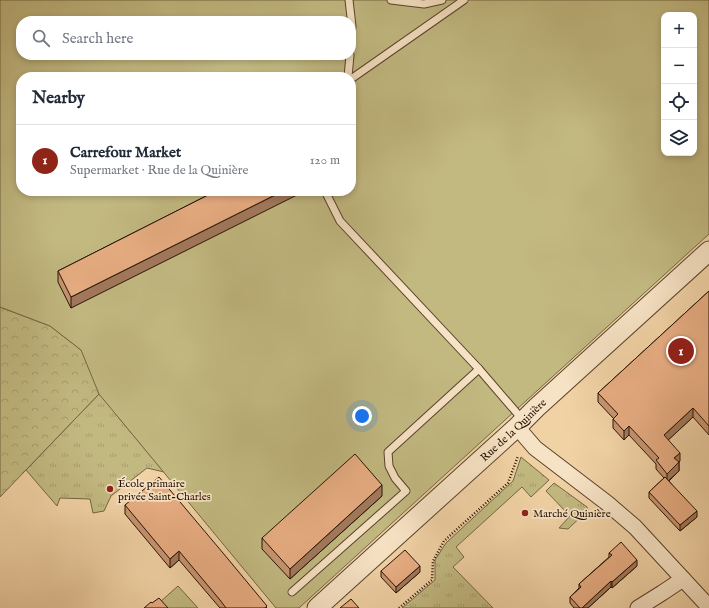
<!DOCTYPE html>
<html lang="en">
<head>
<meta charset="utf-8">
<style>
  :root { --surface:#fff; --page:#f6f6f7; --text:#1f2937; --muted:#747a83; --line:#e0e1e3; --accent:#8f2418 }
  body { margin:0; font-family:"IM FELL English",serif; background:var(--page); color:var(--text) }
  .controls { position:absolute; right:12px; top:12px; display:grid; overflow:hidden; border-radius:8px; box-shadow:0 2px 6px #0003 }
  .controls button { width:36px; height:36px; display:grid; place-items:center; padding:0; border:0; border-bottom:1px solid var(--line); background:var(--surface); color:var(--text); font:20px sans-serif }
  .you { position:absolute; left:362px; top:416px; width:14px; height:14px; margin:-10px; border:3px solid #fff; border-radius:50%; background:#1a73e8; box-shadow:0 0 0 6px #1a73e833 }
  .badge { display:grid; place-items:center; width:26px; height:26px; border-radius:50%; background:var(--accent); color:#fff; font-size:13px; font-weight:700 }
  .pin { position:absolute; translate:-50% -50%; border:2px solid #fff; box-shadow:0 1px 4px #0006 }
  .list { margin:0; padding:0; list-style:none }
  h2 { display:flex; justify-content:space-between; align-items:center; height:52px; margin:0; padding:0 16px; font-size:17px }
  h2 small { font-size:13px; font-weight:400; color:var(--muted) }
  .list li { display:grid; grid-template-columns:26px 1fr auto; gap:12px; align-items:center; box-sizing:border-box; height:72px; padding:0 16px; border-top:1px solid var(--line) }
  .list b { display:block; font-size:15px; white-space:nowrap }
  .list p { margin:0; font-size:13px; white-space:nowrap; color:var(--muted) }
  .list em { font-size:13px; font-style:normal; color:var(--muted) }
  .icon { flex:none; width:22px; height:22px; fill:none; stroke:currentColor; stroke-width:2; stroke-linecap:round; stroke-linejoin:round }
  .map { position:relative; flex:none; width:709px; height:608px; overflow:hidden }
  .search { position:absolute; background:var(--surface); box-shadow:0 2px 6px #0003; left:16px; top:16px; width:340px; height:44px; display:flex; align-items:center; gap:10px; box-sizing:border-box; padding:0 14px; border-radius:16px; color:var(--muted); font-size:15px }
  .panel { position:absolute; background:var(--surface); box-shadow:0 2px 6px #0003; left:16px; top:72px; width:340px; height:124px; border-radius:16px }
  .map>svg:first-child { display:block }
  .grass { fill:url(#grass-tufts); stroke:#746642 }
  .forest { fill:url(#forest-crowns); stroke:#746642 }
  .garden { fill:#c2b981; stroke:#746642; fill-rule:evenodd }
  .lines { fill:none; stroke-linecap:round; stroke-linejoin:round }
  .service-casing { stroke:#59422c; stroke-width:9 }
  .minor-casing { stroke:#59422c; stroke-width:17 }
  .tertiary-casing { stroke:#59422c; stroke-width:21 }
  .path { stroke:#261203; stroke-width:2.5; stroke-dasharray:1 2; stroke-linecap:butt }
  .service { stroke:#f6e2c4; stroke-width:7 }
  .minor { stroke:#f6e2c4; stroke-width:15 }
  .tertiary { stroke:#f6e2c4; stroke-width:19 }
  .wall { fill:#c89571; stroke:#261203 }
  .shaded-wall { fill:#a2795c; stroke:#261203 }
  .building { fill:#e8ad83; stroke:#261203 }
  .poi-dot { fill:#8f2418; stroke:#f6e2c4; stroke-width:1.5 }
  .labels { text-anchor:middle; stroke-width:3.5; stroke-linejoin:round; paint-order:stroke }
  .street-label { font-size:11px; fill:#261203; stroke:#f6e2c4 }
  .poi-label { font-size:11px; fill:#261203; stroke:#f6e2c4; text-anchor:start }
</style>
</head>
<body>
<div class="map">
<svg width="709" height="608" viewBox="0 0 709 608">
  <defs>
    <pattern id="grass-tufts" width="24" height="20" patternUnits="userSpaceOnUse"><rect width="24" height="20" fill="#c2b981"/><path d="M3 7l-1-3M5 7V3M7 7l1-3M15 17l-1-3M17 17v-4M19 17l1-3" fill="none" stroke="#a79e6e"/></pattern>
    <pattern id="forest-crowns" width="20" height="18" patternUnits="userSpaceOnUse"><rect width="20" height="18" fill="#c2b981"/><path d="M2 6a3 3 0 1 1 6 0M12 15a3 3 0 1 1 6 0" fill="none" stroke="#a79e6e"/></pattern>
  </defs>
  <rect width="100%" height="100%" fill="#f1d2a5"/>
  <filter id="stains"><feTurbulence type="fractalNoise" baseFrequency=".005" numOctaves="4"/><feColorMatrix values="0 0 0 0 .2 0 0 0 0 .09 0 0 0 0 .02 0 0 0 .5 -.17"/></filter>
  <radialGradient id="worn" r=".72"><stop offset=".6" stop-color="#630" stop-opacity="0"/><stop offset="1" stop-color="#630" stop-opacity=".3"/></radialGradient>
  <g class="grass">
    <path d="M162,379L119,418L164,472L147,468L111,496L104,511L93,513L90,499L60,498L57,506L26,470L99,394Z"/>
    <path d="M521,457L549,480L531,497L522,487L456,547L464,557L453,567L493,608H402L435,580V560L446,543L513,481Z"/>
    <path d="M554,483L587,507L588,510L568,529L559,528L570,516L546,491Z"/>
  </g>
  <path class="forest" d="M0,307L50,326L81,350L162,379L99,394L0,497Z"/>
  <g class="garden">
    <path d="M0,0H709V234L299,608H276L99,394L81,350L50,326L0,307ZM664,15H694V153H664ZM21,21H351V55H21ZM21,77H351V191H21Z"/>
    <path d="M178,586L198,608H166L160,602Z"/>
  </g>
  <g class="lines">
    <defs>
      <g id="service">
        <path d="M349,0L352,26L351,36"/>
        <path d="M391,0L424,4L442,0"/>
        <path d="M348,77L350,55"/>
        <path d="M351,79L464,0"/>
        <path d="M325,191L340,221L479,369L522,419"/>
        <path d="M292,592L406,491L395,478L389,466L388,452L479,369"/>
      </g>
      <g id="minor">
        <path d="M517,427L535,448L607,503L635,527L709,607"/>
        <path d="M638,608L662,593L683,579"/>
      </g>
      <g id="tertiary">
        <path id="s1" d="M317,608L517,427L536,408L709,251"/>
      </g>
    </defs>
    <use href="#service" class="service-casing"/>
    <use href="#minor" class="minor-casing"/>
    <use href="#tertiary" class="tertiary-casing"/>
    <path class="path" d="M399,608L432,580L433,561L444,541L508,483L518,456"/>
    <use href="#service" class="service"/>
    <use href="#minor" class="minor"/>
    <use href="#tertiary" class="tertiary"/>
  </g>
  <g class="wall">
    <path d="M216,191L71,308L58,282V271Z"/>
    <path d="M709,291V435L693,417L668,440L680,461L679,462V471L669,481L697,517L680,531L649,498V492L664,478L656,469V464L629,435L624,440L613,428V419H614L598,402V393Z"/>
    <path d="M382,496L290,579L262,549V538Z"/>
    <path d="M125,505L267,608H220L179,560L170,568L125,514Z"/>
    <path d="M609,553L637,566L612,588L611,587L588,608H574L570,603V597L579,588V584L609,557Z"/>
    <path d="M381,571L420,572L396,593L381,577Z"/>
  </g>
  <g class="shaded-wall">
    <path d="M283,191H305L71,308V297Z"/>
    <path d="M693,408V417L664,444V435Z"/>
    <path d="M629,426V435L624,440V431Z"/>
    <path d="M680,453V461L674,466V458Z"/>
    <path d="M679,462V471L667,482V474Z"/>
    <path d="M382,485V496L290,579V569Z"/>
    <path d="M697,511V517L680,531V525Z"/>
    <path d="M179,551V560L170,568V559Z"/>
    <path d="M637,560V566L612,588V582Z"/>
    <path d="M420,566V572L396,593V587Z"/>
    <path d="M611,581V587L588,608H582Z"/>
  </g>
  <g class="building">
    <path d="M216,191H283L71,297L58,271Z"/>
    <path d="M709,291V426L693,408L664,435L680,453L674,458L679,462L667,474L656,460L659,458L629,426L624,431L613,419L618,414L598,393Z"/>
    <path d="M355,454L382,485L290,569L262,538Z"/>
    <path d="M159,477L223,553L267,606L265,608H226L220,600L179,551L170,559L125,505Z"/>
    <path d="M665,477L697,511L680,525L649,492Z"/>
    <path d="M621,542L637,560L612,582L611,581L582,608H580L570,597L581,587L579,584L612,555L609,553Z"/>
    <path d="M405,550L420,566L396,587L381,571Z"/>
    <path d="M159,598L168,608H144L151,602L152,603Z"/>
    <path d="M351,599L359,608H340Z"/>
  </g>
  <g class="poi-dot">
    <circle cx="110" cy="489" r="4"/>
    <circle cx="525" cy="513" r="4"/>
  </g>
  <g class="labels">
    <g class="street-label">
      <text dy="4" stroke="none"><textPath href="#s1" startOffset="265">Rue de la Quinière</textPath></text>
    </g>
    <g class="poi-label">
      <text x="118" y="487">École primaire<tspan x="118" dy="13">privée Saint-Charles</tspan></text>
      <text x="533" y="517">Marché Quinière</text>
    </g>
  </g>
  <rect width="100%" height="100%" filter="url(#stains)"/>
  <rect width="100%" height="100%" fill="url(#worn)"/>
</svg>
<div class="controls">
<button>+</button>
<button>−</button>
<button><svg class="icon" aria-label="locate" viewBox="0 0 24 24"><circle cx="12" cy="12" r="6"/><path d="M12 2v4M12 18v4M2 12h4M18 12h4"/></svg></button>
<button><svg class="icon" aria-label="layers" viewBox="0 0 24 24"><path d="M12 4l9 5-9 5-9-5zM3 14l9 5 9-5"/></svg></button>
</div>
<div class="you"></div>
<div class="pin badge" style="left:681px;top:351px">1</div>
<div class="search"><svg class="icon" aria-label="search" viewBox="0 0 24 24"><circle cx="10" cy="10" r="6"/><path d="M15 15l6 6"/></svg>Search here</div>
<section class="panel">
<h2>Nearby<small></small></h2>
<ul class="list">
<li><span class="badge">1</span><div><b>Carrefour Market</b><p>Supermarket · Rue de la Quinière</p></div><em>120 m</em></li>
</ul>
</section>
</div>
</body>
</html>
